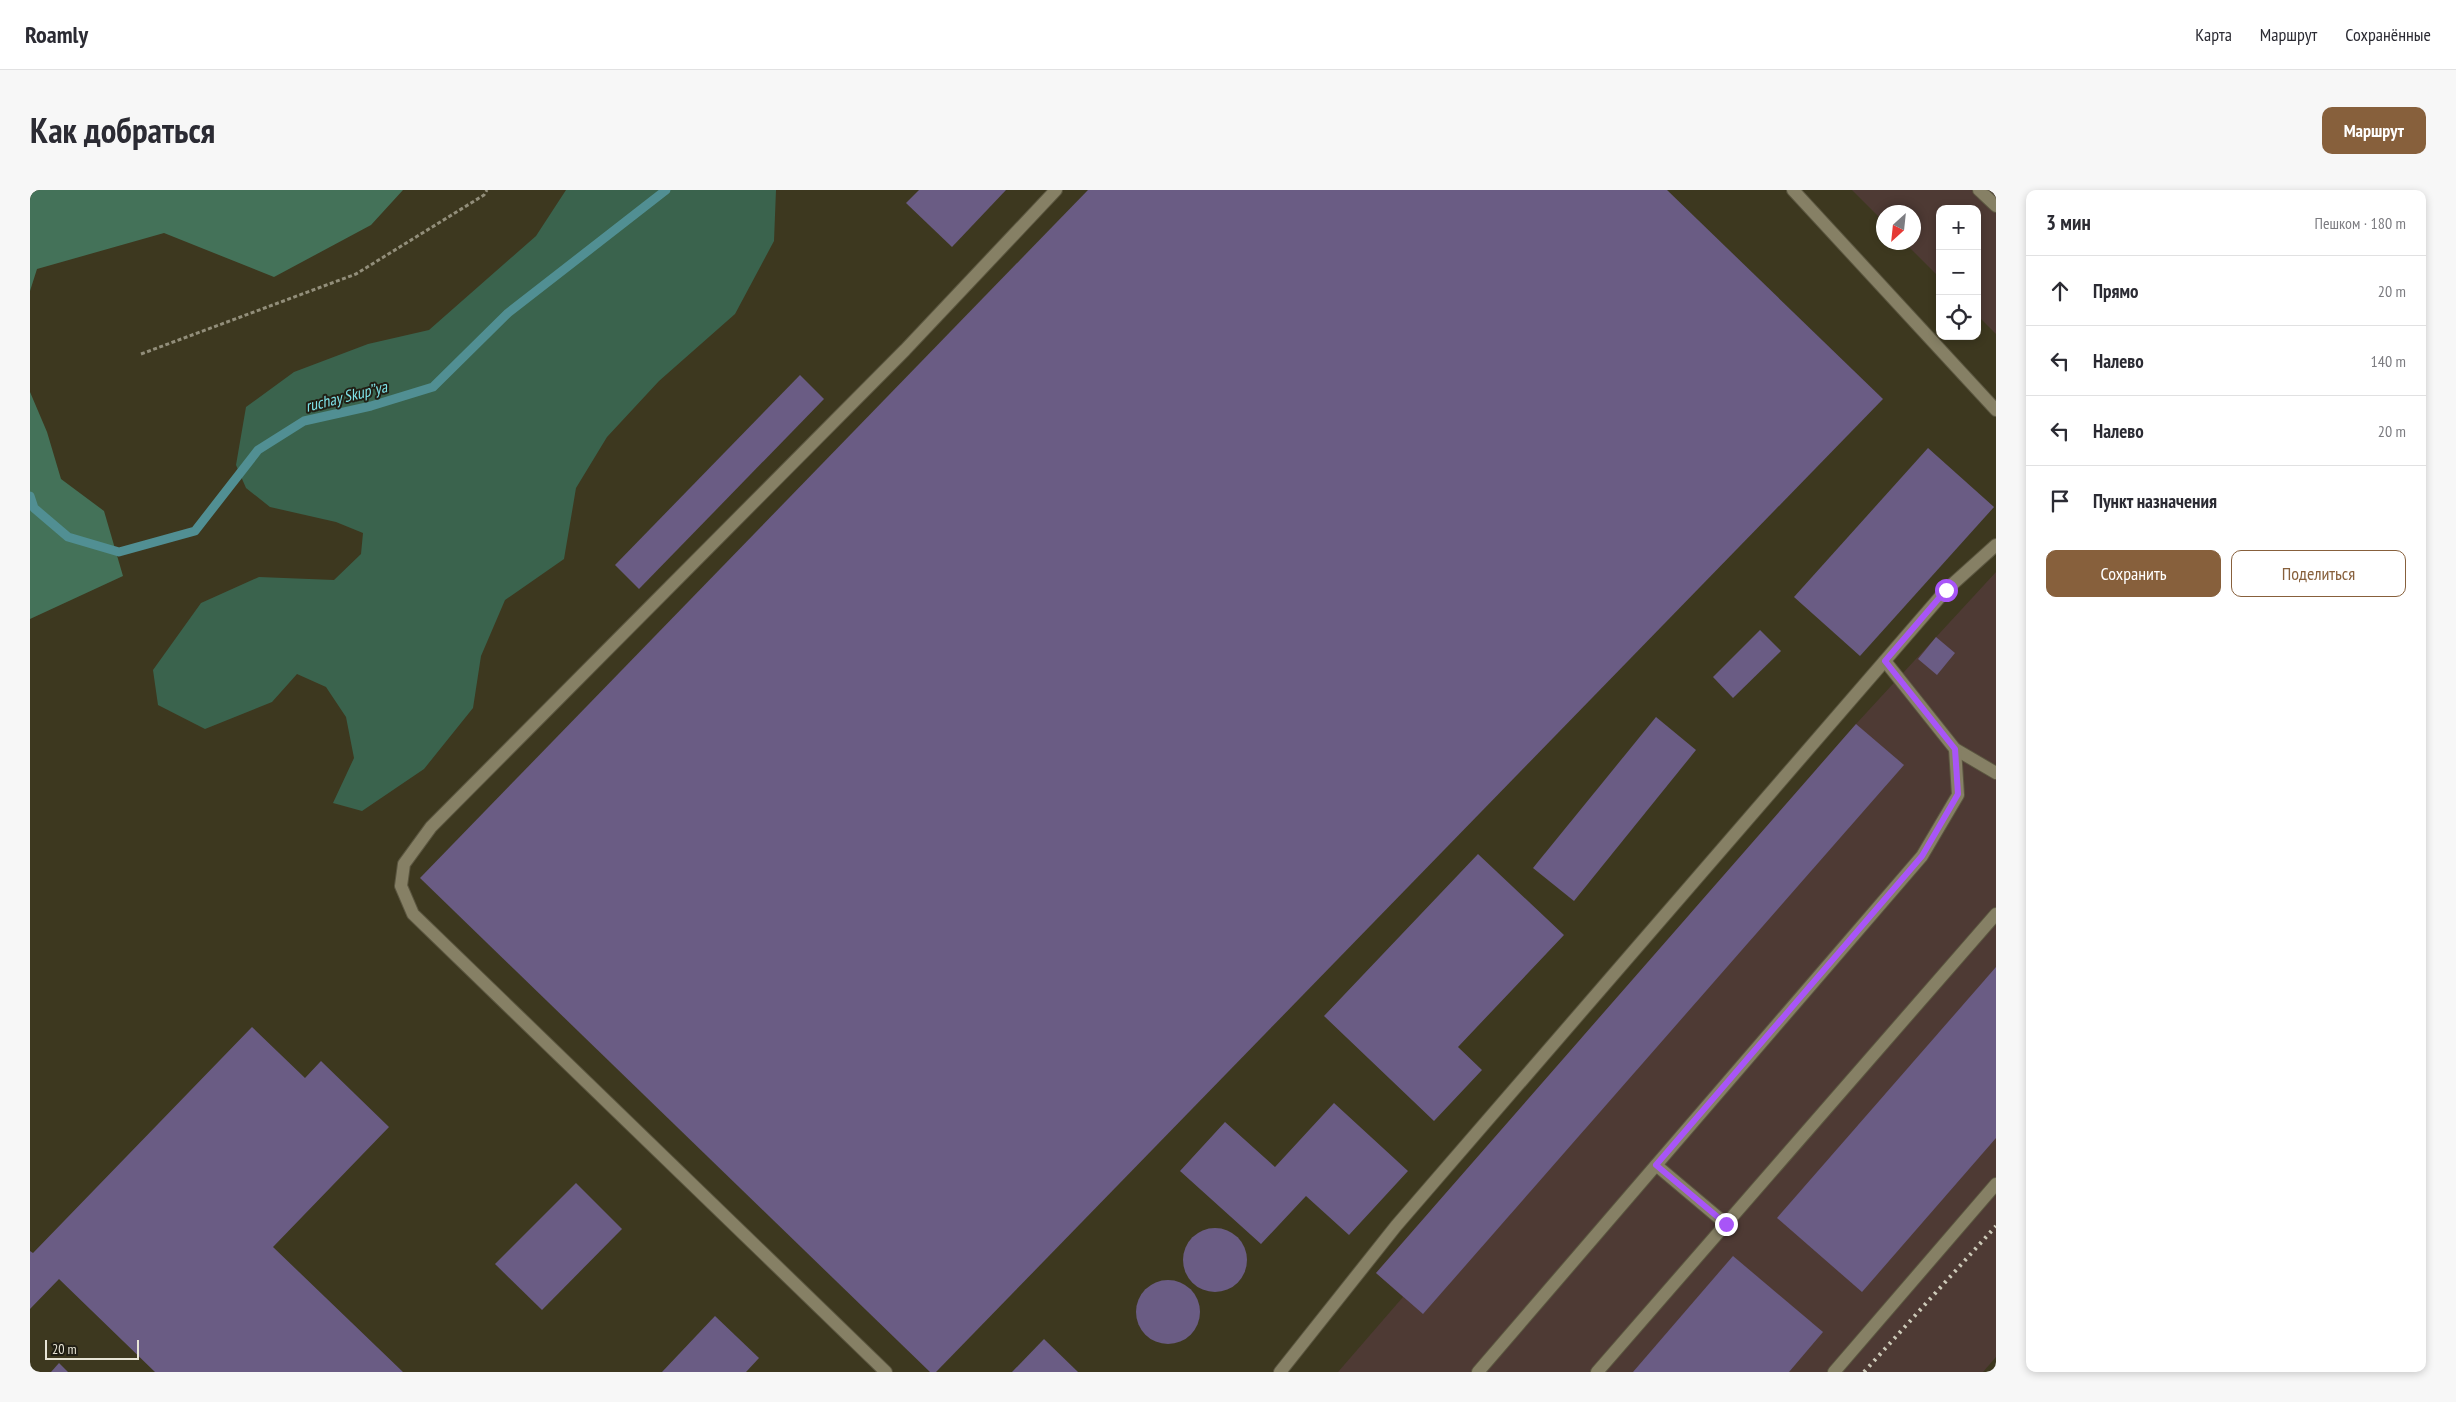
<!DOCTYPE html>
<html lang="ru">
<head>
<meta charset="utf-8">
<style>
  :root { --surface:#fff; --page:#f7f7f7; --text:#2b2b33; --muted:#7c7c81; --line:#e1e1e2; --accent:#87603c }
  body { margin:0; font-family:"PT Sans Narrow",sans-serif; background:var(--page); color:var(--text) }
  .controls { position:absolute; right:15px; top:15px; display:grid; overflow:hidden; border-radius:10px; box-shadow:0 2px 8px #0003 }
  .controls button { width:45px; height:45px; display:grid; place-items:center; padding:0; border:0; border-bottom:1px solid var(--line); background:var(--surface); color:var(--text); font:25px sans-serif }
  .compass { position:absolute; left:1846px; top:15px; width:45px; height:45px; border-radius:50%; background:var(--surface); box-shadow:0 2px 8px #0003; rotate:207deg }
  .scale { position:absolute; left:15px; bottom:12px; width:94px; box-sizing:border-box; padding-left:5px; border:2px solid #e8e5d6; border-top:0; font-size:14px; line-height:18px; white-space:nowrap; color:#e8e5d6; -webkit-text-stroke:4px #211f14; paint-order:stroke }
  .stop { position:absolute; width:15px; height:15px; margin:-11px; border:4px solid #a855f7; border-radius:50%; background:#fff }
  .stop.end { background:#a855f7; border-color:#fff; box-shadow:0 1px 5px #0008 }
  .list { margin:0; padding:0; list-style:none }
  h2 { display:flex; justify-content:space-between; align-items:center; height:65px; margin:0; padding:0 20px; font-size:21px }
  h2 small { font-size:16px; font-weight:400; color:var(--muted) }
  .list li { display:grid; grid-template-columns:32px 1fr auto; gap:15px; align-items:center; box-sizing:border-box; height:70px; padding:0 20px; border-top:1px solid var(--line) }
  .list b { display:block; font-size:19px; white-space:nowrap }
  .list em { font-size:16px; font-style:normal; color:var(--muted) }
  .actions { display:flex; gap:10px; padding:15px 20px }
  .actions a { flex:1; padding:11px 0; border:1px solid var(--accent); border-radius:10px; text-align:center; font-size:18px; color:var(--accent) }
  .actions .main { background:var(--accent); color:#fff }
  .icon { flex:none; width:28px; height:28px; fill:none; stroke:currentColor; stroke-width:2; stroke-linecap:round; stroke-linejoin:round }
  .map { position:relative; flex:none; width:1966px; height:1182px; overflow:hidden; border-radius:10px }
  header { display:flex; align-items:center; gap:30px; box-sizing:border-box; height:70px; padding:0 25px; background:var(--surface); border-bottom:1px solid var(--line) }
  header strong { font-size:24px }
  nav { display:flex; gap:28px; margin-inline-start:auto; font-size:18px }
  .intro { display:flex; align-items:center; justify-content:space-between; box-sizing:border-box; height:120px; padding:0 30px }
  h1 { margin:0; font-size:35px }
  .button { padding:12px 22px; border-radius:10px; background:var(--accent); color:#fff; font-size:18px; font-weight:700 }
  main { display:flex; gap:30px; padding:0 30px }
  aside { flex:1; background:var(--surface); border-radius:10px; box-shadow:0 2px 8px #0003 }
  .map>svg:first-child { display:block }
  .industrial { fill:#4e3a34 }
  .green { fill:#3a634d }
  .forest { fill:#447259 }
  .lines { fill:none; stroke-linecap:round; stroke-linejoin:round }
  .stream { stroke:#518f93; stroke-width:9 }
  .building { fill:#6a5c84 }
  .lane-casing { stroke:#5b5640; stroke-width:14 }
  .path { stroke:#928e7a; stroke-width:3; stroke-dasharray:4 2.5; stroke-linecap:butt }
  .lane { stroke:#868065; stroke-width:12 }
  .rail { stroke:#cdcab9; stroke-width:4; stroke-dasharray:2.5 5; stroke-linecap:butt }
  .route { stroke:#a855f7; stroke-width:6 }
  .labels { text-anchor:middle; stroke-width:4; stroke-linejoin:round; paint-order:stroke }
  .water-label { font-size:16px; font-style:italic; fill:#7fe3e9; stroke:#211f14 }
</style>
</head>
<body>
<header>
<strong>Roamly</strong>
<nav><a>Карта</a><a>Маршрут</a><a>Сохранённые</a></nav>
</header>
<div class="intro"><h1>Как добраться</h1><a class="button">Маршрут</a></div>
<main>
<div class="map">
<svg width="1966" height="1182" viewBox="0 0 1966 1182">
  <rect width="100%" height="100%" fill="#3d381f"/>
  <g class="industrial">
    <path d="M1822,0H1966V144L1947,125V19H1910V88L1875,53L1884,52V22H1854L1853,31Z"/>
    <path d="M1966,382V1167L1953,1182H1308L1373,1107L1346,1083L1826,534Z"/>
  </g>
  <path class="green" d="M536,0H746L744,51L705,124L629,191L577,247L546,298L534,369L475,410L451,466L443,518L394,579L332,621L303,613L324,568L316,527L296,497L267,484L242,512L175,539L128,515L123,480L171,413L229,387L304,390L331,364L333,343L306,332L240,317L216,298L206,275L216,217L264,182L338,154L399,140L506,46Z"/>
  <g class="forest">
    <path d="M0,0H373L341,35L244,87L134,43L7,79L0,101Z"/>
    <path d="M0,202L17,242L31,289L74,321L93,386L0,429Z"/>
  </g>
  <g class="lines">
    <path class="stream" d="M0,306L4,318L38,347L89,362L165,341L228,260L274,231L341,216L403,197L478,123L636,0"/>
  </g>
  <g class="building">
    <path d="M889,0H976L922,57L876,13Z"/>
    <path d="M1058,0H1637L1853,209L906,1182H900L390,688Z"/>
    <path d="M770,185L794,209L609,399L585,375Z"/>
    <path d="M1898,258L1964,317L1830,466L1764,407Z"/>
    <path d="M1730,440L1751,461L1703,508L1683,487Z"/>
    <path d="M1906,447L1925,463L1907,485L1888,469Z"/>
    <path d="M1626,527L1666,560L1544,711L1503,678Z"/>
    <path d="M1826,534L1874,575L1393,1124L1346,1083Z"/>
    <path d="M1448,664L1534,745L1428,857L1452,880L1404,931L1294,826Z"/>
    <path d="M1966,777V948L1832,1102L1747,1028Z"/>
    <path d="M222,837L275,888L291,871L359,937L243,1057L373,1182H125L29,1089L0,1119V1061L3,1063Z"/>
    <path d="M1304,913L1378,981L1319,1045L1276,1006L1231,1054L1150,981L1195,932L1245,977Z"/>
    <path d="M546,993L592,1039L512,1120L465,1074Z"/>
    <circle cx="1185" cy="1070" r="32"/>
    <path d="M1703,1066L1793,1142L1759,1182H1603Z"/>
    <circle cx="1138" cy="1122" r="32"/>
    <path d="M685,1126L729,1168L716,1182H632Z"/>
    <path d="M1014,1149L1048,1182H982Z"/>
    <path d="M29,1173L38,1182H21Z"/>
  </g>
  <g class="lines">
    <defs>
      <g id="lane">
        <path d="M1763,0L1966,220"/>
        <path d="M1949,0L1966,16"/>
        <path d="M1855,471L1925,559L1966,583"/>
        <path d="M1626,975L1696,1034"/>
        <path d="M856,1182L383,724L371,696L374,674L401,637L875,160L1026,0"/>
        <path d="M1250,1182L1366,1036L1916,400L1966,355"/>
        <path d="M1448,1182L1892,666L1928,605L1925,559"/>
        <path d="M1567,1182L1966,724"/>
        <path d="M1804,1182L1966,994"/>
      </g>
    </defs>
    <use href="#lane" class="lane-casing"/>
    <path class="path" d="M111,164L326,84L454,5L457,0"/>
    <use href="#lane" class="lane"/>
    <path class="rail" d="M1834,1182L1966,1036"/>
  </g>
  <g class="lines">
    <path class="route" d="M1696,1034L1626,975L1892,666L1928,604L1925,559L1855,471L1916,400"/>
  </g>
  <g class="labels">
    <g class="water-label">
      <text transform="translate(316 206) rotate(-14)" y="6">ruchay Skup’’ya</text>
    </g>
  </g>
</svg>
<div class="controls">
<button>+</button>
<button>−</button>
<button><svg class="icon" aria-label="locate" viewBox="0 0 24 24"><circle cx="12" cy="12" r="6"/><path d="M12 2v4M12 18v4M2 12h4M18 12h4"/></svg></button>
</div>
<svg class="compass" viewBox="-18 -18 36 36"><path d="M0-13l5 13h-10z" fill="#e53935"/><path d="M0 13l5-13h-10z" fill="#7c7c81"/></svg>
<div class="scale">20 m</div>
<div class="stop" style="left:1916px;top:400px"></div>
<div class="stop end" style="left:1696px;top:1034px"></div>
</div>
<aside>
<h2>3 мин<small>Пешком · 180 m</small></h2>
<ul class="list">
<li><svg class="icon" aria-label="ahead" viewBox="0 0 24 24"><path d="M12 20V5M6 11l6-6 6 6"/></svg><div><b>Прямо</b></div><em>20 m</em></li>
<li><svg class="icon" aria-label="left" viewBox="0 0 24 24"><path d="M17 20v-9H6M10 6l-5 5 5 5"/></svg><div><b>Налево</b></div><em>140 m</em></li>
<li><svg class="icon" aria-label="left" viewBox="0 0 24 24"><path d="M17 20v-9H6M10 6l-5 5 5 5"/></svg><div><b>Налево</b></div><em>20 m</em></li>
<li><svg class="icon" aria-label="arrive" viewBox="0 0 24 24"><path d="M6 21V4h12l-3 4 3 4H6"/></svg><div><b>Пункт назначения</b></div></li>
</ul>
<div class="actions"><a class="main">Сохранить</a><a>Поделиться</a></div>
</aside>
</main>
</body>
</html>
